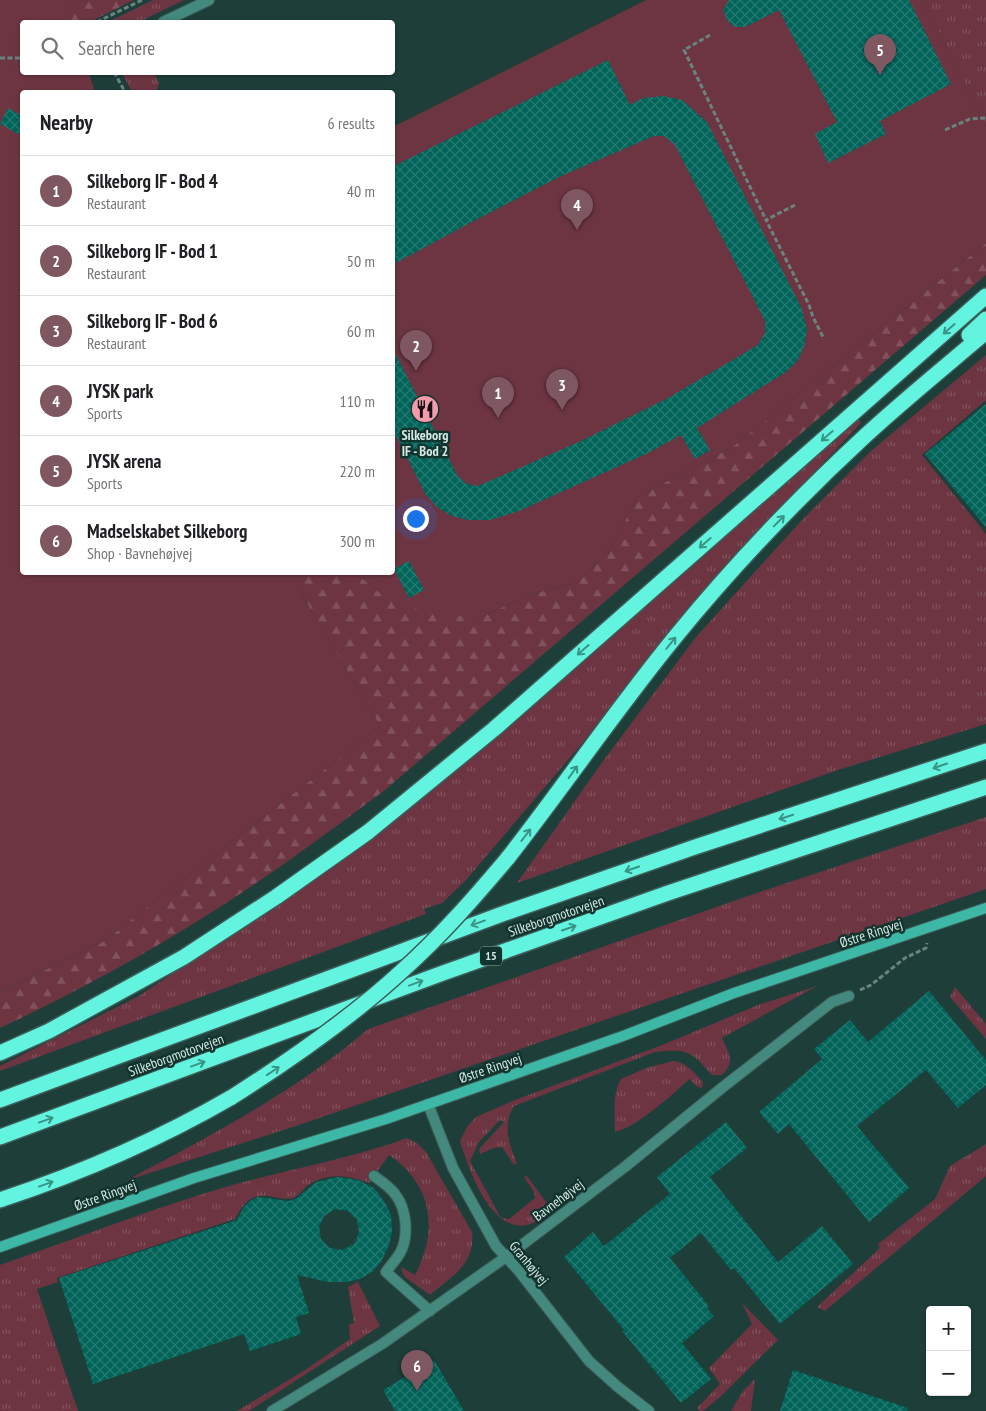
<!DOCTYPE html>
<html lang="en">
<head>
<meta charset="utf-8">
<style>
  :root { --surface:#fff; --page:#f6f6f6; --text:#202124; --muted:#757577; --line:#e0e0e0; --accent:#7f5761 }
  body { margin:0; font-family:"PT Sans Narrow",sans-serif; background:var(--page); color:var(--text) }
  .controls { position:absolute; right:15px; bottom:15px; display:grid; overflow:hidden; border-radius:5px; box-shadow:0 1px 4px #0004 }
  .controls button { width:45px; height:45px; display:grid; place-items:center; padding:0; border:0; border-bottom:1px solid var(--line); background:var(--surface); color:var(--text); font:25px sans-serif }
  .you { position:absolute; left:415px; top:518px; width:18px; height:18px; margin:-12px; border:4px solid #fff; border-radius:50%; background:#1a73e8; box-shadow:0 0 0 8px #1a73e833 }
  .badge { display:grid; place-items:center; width:32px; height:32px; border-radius:50%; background:var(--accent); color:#fff; font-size:16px; font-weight:700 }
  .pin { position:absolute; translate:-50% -41px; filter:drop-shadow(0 1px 2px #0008) }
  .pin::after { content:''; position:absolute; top:26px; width:18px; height:15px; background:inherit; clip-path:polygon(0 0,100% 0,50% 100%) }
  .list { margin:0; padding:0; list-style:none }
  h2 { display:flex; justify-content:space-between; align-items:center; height:65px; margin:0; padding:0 20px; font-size:21px }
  h2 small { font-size:16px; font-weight:400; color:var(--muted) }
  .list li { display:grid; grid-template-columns:32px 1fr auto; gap:15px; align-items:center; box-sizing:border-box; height:70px; padding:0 20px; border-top:1px solid var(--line) }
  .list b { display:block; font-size:19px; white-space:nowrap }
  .list p { margin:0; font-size:16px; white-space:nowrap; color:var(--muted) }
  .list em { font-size:16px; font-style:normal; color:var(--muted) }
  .icon { flex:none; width:28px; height:28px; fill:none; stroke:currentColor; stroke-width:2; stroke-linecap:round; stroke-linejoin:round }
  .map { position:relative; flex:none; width:986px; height:1411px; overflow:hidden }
  .search { position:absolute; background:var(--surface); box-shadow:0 1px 4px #0004; left:20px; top:20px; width:375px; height:55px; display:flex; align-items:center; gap:12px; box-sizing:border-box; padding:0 18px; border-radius:5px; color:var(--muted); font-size:19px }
  .panel { position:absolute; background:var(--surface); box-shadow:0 1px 4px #0004; left:20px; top:90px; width:375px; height:485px; border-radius:5px }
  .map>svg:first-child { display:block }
  .grass { fill:url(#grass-tufts) }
  .forest { fill:url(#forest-firs) }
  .park { fill:#6d3542 }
  .building { fill:url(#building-cross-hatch); fill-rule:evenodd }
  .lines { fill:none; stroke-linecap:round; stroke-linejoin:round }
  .service-casing { stroke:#3e5c58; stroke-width:12 }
  .minor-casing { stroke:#3e5c58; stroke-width:12 }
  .secondary-casing { stroke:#3e5c58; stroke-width:12 }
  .motorway-casing { stroke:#3e5c58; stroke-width:18 }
  .path { stroke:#69847f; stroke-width:3; stroke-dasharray:5 2.5; stroke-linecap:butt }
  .service { stroke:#44897e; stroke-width:10 }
  .minor { stroke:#44897e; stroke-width:10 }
  .secondary { stroke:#3db7a6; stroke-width:10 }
  .motorway { stroke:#62f4df; stroke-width:15 }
  .motorway-bridge-casing { stroke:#3e5c58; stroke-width:18; stroke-linecap:butt }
  .motorway-bridge { stroke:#62f4df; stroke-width:15 }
  .oneway { stroke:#3a9486 }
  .labels { text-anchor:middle; stroke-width:5; stroke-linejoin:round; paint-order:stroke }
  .shield { fill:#12342e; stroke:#9ab1ad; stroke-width:1 }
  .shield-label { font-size:12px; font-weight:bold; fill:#d5e7e3 }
  .poi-label { font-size:14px; font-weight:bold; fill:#d5e7e3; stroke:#12342e }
  .street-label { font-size:14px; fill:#d5e7e3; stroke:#12342e }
</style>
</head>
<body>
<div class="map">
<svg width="986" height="1411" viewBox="0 0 986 1411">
  <defs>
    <pattern id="grass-tufts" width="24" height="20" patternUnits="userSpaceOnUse" patternTransform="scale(1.25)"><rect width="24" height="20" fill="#6d3542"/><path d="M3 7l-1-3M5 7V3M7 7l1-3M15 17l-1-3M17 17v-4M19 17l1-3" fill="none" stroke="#81525d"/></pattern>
    <pattern id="forest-firs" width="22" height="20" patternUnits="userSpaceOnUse" patternTransform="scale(1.25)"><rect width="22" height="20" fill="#6d3542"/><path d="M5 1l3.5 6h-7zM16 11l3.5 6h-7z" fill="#81525d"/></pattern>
    <pattern id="building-cross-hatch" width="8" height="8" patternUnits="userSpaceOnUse" patternTransform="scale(1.25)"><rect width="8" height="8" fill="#006459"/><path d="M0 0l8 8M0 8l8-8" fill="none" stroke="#247a71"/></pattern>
  </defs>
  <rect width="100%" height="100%" fill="#1d3e39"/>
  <g class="grass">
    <path d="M153,0H184L139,22H108Z"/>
    <path d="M923,0H986V127Z"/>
    <path d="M122,73H154L159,83L156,92H132Z"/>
    <path d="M986,355V400L922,455L986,534V724L835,771L517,883L603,761L696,637L800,522L871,451Z"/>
    <path d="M857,417L861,423L732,559L673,627L579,747L466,880L442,903L424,909L426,914L0,1071V1066L139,996L335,865L423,798L511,722Z"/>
    <path d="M986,817V889L296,1126L125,1181C210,1136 295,1092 368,1029L745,897Z"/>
    <path d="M817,986L722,1038C729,1054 736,1061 722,1075H712C692,1052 688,1048 655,1052L514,1106C502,1125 509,1144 517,1163L514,1165L502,1147L494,1148L480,1154L479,1149L504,1122L500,1120L479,1142L470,1161L501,1218L509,1219L535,1198L534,1192L524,1177L527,1176L549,1206C544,1216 539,1222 527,1225C490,1233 468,1167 460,1141L467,1127L476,1117L515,1100L662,1045L758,1005Z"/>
    <path d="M955,987L986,1024V1039L950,997Z"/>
    <path d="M673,1061C687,1062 693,1072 703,1082L702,1088L697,1087L690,1079C671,1095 639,1126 615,1132C615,1116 612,1093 621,1079L646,1068Z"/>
    <path d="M407,1138L417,1143L426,1152L472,1232C476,1264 451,1277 430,1295L405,1277L403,1274L401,1267L415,1275C439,1230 432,1184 389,1155L369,1183C348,1175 327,1172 307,1186C302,1190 299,1196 293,1198C286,1200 280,1198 274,1197C253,1192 244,1202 235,1219L57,1278L58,1282L37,1289L78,1411H0V1265C71,1240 141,1213 212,1191C277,1171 344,1161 407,1138Z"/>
    <path d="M986,1144V1176L825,1311L817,1307L880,1248L878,1244L935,1199L950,1166Z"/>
    <path d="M358,1282L380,1326L249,1411H237L305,1370L350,1339L349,1324L354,1323L348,1287Z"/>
    <path d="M742,1303L778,1340L720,1397L703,1411H700L697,1408L720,1384L709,1368L752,1324Z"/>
    <path d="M755,1379L751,1411H731L743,1391Z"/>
  </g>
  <g class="forest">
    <path d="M83,0H134L90,22H22V72L89,73L93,92H22L0,19L67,9Z"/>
    <path d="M986,243V275L385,790C351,815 318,840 284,864C194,927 99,982 0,1028V992L104,941L380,726L289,573H356L377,591L478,618L535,593L577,583L613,545L637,497L732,447Z"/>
  </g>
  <g class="park">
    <path d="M0,0H83L67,9L72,22H22V72L89,73L95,92H22V572L289,573L380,726L104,941L0,992Z"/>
    <path d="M646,0H923L986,127V243L732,447L637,497L613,545L577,583L535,593L478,618L425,612L377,591L356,573L392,572L393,127Z"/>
  </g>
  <g class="building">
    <path d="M729,0H909L951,84L880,121L886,134L828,163L815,134L837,122L779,10L745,27H738L733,26L727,20L725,14L723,10Z"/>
    <path d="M608,60L630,105L643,98L663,96L682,100L707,122L802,309L807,330L804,347L798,360L786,372L697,428L710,450L695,459L681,435L648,453L519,511L490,520H468L452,516L437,507L426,495L392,428V347L457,475L467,484L478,486L581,441L668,398L758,345L765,333V321L675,145L664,136H654L559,177L470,223L392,265V167Z"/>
    <path d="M8,108L22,116V136L0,124Z"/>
    <path d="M986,404V527L925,454Z"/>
    <path d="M409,561L424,590L409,598L394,569Z"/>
    <path d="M929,991L986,1060V1085L958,1108L926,1070L857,1126L909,1188L869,1222L789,1124L778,1134L759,1112L822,1059L814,1049L850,1020L868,1042Z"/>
    <path d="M726,1122L747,1148L710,1177L778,1262L822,1226L853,1264L780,1324L734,1268L731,1270L701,1233L670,1258L709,1306L707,1308L714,1316L682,1343L711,1379L681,1403L622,1331L624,1330L564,1257L593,1232L604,1246L670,1194L657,1177Z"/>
    <path d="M338,1177L358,1180L374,1188L384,1201L391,1215L392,1231L389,1245L381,1262L372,1272L360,1279L346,1282H328L297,1275L309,1313L296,1317L301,1334L250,1351L244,1334L93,1384L59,1278L237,1220L243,1208L250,1201L258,1197L289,1201L297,1198L316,1182ZM335,1209L348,1211L357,1220L359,1232L354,1244L342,1250L330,1248L321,1239L319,1227L324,1216Z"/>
    <path d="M434,1360L464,1411H395L383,1390Z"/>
    <path d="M793,1370L908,1408L907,1411H780Z"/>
  </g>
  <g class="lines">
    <defs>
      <path id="service" d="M374,1176C381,1181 390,1187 395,1194C407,1209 409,1237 400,1253C396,1260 390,1266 386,1272L430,1311"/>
      <g id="minor">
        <path d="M163,22L209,0"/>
        <path d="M428,1104L453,1168L496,1246L518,1270L589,1361L618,1387L649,1411"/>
        <path d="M272,1411L382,1344L506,1257L626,1166L723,1087L832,1002L849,996"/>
      </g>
      <path id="secondary" d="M0,1247L194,1178L386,1119L623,1036L734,993L986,908"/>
      <g id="motorway">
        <path d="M969,335L986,319"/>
        <path d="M507,859C565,785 617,708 676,636C734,565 798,498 865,436C904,400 946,366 986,332"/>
        <path d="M0,1053L49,1031L184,957L276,897L368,832L494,729L986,296"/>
        <path d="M0,1100L505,913L695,847L986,751"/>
        <path d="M0,1137L443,973L668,893L986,787"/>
        <path d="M0,1200C81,1173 158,1140 232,1097"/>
      </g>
    </defs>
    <use href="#service" class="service-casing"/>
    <use href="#minor" class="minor-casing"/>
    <use href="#secondary" class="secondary-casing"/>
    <use href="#motorway" class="motorway-casing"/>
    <g class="path">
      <path d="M97,22L142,0"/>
      <path d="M710,35L684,50L766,220"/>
      <path d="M0,58H22"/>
      <path d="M114,72L125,92"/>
      <path d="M945,130L970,119L986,118"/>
      <path d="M795,205L766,220L809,305L813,317L824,339"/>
      <path d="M860,990L871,985L905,958L926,948L927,943"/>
    </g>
    <use href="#service" class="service"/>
    <use href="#minor" class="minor"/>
    <use href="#secondary" class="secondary"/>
    <use href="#motorway" class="motorway"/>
    <defs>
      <path id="motorway-bridge" d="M232,1097C292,1059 351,1018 403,970C441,936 474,898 507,859"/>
    </defs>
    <use href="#motorway-bridge" class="motorway-bridge-casing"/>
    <use href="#motorway-bridge" class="motorway-bridge"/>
  </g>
  <defs><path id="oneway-shaft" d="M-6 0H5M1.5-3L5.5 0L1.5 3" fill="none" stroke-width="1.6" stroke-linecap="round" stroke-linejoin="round" transform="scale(1.25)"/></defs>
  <g class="oneway">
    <use href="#oneway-shaft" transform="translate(949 329) rotate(139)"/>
    <use href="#oneway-shaft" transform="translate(827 436) rotate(139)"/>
    <use href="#oneway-shaft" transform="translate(779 521) rotate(-46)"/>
    <use href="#oneway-shaft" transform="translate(705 543) rotate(139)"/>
    <use href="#oneway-shaft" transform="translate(671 643) rotate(-51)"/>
    <use href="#oneway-shaft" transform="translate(583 650) rotate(139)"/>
    <use href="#oneway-shaft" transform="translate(940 766) rotate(161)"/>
    <use href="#oneway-shaft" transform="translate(573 772) rotate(-54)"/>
    <use href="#oneway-shaft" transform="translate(786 817) rotate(162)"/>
    <use href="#oneway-shaft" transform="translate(526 835) rotate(-52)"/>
    <use href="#oneway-shaft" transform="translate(632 869) rotate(161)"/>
    <use href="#oneway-shaft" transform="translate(478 923) rotate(160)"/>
    <use href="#oneway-shaft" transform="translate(569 928) rotate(-19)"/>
    <use href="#oneway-shaft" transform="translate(416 983) rotate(-20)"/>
    <use href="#oneway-shaft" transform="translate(198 1064) rotate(-20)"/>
    <use href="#oneway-shaft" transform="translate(273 1071) rotate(-34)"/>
    <use href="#oneway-shaft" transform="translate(46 1120) rotate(-20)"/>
    <use href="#oneway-shaft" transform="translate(46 1184) rotate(-20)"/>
  </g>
  <defs>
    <symbol id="restaurant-disc" viewBox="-11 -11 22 22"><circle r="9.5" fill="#f39aac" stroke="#12342e"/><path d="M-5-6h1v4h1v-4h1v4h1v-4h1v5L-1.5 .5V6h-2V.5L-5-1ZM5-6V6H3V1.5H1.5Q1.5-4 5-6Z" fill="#111"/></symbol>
  </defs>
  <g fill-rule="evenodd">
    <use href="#restaurant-disc" x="409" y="393" width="32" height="32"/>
  </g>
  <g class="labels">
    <rect class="shield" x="480" y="946.5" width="22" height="19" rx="4"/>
    <g class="shield-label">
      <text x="491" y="960">15</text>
    </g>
    <g class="poi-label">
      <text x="425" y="440">Silkeborg<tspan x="425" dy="16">IF - Bod 2</tspan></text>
    </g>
    <g class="street-label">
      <text transform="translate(556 916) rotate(-19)" y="5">Silkeborgmotorvejen</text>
      <text transform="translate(871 933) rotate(-18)" y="5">Østre Ringvej</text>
      <text transform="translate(176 1055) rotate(-20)" y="5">Silkeborgmotorvejen</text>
      <text transform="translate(490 1068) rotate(-19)" y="5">Østre Ringvej</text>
      <text transform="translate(105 1195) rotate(-20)" y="5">Østre Ringvej</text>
      <text transform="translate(558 1200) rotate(-37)" y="5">Bavnehøjvej</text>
      <text transform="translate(529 1263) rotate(50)" y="5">Granhøjvej</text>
    </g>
  </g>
</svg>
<div class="controls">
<button>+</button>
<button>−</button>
</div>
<div class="you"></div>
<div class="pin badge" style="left:498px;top:418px">1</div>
<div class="pin badge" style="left:416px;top:371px">2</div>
<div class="pin badge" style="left:562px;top:410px">3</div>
<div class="pin badge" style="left:577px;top:230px">4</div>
<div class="pin badge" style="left:880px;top:75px">5</div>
<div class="pin badge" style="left:417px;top:1391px">6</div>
<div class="search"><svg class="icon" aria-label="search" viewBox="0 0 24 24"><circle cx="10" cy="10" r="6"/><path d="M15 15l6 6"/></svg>Search here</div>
<section class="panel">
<h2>Nearby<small>6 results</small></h2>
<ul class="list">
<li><span class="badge">1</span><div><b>Silkeborg IF - Bod 4</b><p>Restaurant</p></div><em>40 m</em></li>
<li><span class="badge">2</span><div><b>Silkeborg IF - Bod 1</b><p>Restaurant</p></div><em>50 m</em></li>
<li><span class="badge">3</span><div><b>Silkeborg IF - Bod 6</b><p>Restaurant</p></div><em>60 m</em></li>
<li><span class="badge">4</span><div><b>JYSK park</b><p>Sports</p></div><em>110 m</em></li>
<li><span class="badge">5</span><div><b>JYSK arena</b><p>Sports</p></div><em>220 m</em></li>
<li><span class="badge">6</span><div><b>Madselskabet Silkeborg</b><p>Shop · Bavnehøjvej</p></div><em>300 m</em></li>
</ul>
</section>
</div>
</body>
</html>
